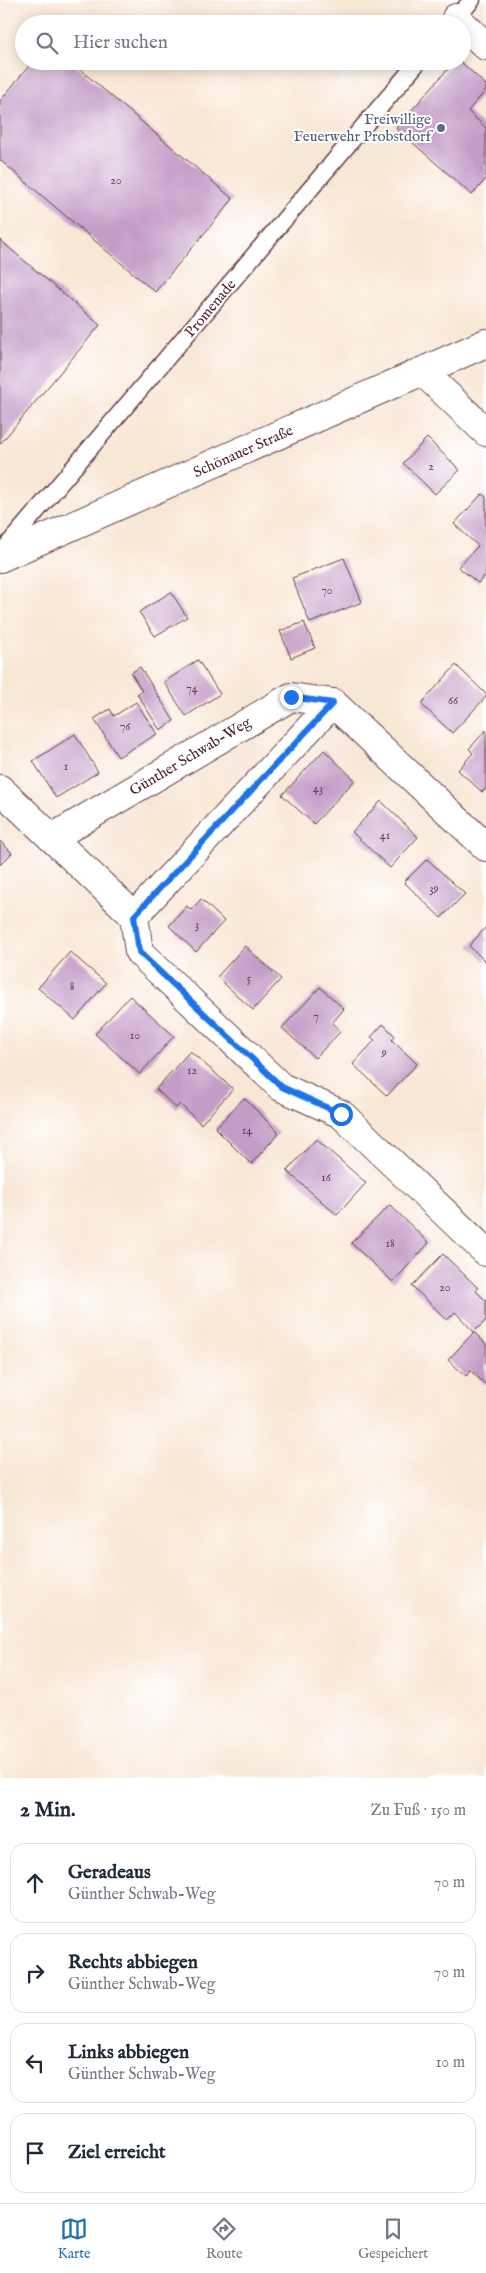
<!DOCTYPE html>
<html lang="de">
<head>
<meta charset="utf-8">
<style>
  :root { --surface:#fff; --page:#f2f2f3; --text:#1f2937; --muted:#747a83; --line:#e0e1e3; --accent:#1f6fb2 }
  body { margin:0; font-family:"IM FELL English",serif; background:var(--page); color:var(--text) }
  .stop { position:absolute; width:15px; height:15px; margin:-11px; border:4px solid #1a73e8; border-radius:50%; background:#fff }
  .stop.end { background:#1a73e8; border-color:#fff; box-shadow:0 1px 5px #0008 }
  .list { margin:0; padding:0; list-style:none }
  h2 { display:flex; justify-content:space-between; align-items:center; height:65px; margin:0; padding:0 20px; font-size:21px }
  h2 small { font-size:16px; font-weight:400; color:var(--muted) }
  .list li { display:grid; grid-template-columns:32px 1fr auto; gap:15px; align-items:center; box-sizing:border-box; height:80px; margin:0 10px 10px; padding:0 10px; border:1px solid var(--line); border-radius:15px }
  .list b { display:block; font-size:19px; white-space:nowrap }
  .list p { margin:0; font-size:16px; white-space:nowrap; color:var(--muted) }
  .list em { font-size:16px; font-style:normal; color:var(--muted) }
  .icon { flex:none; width:28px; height:28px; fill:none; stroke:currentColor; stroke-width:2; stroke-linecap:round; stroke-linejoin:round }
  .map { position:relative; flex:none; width:486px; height:1778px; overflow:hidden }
  .search { position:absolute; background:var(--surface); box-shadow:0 2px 12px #0003; left:15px; right:15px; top:15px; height:55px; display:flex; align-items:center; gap:12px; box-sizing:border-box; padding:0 18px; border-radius:28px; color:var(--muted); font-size:19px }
  .sheet { height:425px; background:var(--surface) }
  nav { display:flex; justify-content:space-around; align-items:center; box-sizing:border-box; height:70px; border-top:1px solid var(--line); background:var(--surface); font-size:14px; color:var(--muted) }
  nav a { display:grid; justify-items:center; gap:2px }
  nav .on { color:var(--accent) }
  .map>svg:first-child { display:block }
  .building { fill:#c49dc7 }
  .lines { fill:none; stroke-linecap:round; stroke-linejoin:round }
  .lane-casing { stroke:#643d44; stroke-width:19 }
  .street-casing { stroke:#643d44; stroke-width:30 }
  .secondary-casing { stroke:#643d44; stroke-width:30 }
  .lane { stroke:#fff; stroke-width:16 }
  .street { stroke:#fff; stroke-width:28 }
  .secondary { stroke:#fff; stroke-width:28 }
  .route { stroke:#1a73e8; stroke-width:6 }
  .service-dot { fill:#5c6f8a; stroke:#fff; stroke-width:2 }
  .labels { text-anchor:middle; stroke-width:4; stroke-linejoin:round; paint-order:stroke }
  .number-label { font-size:12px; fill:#683e52 }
  .service-label { font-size:15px; fill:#4e5e75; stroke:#fff; text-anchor:end }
  .street-label { font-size:15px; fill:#4a1f2b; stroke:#fff }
</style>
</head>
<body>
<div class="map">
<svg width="486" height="1778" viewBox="0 0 486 1778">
  <rect width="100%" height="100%" fill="#fff"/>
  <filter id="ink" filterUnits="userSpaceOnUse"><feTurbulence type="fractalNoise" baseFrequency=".02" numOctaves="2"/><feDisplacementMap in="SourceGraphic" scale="10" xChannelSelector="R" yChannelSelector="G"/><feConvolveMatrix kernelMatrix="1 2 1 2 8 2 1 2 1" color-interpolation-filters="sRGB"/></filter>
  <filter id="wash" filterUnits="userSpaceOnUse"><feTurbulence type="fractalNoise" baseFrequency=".0096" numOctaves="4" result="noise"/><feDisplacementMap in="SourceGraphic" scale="20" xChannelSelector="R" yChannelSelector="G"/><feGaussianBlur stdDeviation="1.12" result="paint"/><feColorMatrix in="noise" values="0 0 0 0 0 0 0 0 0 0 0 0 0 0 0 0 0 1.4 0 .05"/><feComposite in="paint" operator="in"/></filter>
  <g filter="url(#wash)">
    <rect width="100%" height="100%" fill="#f8e7d5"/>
    <g id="blocks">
      <g class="building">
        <path d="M33,61H70L233,199L155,292L0,160V101Z"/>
        <path d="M455,61H460L486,85V90L468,111L486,128V179L472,195L396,128Z"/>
        <path d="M0,240L100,325L0,444Z"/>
        <path d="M427,438L460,470L435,494L403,463Z"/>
        <path d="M482,494L486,497V574L478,583L458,567L478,546L454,524Z"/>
        <path d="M344,558L362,602L310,623L292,578Z"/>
        <path d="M171,592L187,617L155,636L139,612Z"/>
        <path d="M304,622L315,648L291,658L280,631Z"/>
        <path d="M198,660L220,694L186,716L164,682Z"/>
        <path d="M456,665L486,694V697L452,733L421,704Z"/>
        <path d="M140,667L174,721L160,730L137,694L142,691L131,673Z"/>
        <path d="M136,702L157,734L118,757L94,719L110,709L114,716Z"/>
        <path d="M486,730V789L482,792L458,770L473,753L469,749Z"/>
        <path d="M75,734L98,772L56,798L33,761Z"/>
        <path d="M324,750L355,780L314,824L282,795Z"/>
        <path d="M381,801L418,837L390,868L352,832Z"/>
        <path d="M0,841L12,853L0,865Z"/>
        <path d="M427,859L465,894L441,918L404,882Z"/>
        <path d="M201,899L224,921L196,952L169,926L187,906L191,910Z"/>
        <path d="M486,927V962L469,946Z"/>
        <path d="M245,946L281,979L253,1010L217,977Z"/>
        <path d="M70,952L106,983L75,1020L38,988Z"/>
        <path d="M320,987L344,1009L332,1023L341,1031L315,1058L282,1028Z"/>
        <path d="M130,996L174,1036L140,1074L95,1034Z"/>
        <path d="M383,1024L395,1036L392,1040L417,1064L387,1096L353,1064L375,1040L371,1037Z"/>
        <path d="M190,1051L233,1089L201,1124L180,1104L176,1108L156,1089Z"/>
        <path d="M244,1098L279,1133L251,1164L215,1128Z"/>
        <path d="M316,1139L366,1183L337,1215L287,1171Z"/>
        <path d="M390,1205L429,1243L393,1282L351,1243Z"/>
        <path d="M443,1254L478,1288L476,1291L486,1301V1320L474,1332L455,1312L447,1320L412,1286Z"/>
        <path d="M474,1332L486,1344V1385L471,1371L466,1376L448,1360Z"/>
      </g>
    </g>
  </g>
  <g filter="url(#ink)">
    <use href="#blocks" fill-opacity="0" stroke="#643d44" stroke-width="1"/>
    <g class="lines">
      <defs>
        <g id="lane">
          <path d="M451,24L472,0"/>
          <path d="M1,553L419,61"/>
        </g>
        <g id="street">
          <path d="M456,18L486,46"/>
          <path d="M423,372L486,432"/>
          <path d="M0,789L134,916L139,952L281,1087L341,1114L486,1252"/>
          <path d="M52,838L291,697L333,703L486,847"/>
          <path d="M134,916L333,703"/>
        </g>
        <path id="secondary" d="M0,558L486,343"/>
      </defs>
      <use href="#lane" class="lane-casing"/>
      <use href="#street" class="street-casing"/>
      <use href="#secondary" class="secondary-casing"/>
      <use href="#lane" class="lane"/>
      <use href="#street" class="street"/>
      <use href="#secondary" class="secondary"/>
    </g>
  </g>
  <g class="lines" filter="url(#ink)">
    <path class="route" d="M291,697L333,703L134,916L139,952L282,1087L341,1114"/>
  </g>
  <circle class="service-dot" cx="441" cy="128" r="5"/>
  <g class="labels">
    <g class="number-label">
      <text x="116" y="184">20</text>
      <text x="431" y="470">2</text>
      <text x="327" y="594">70</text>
      <text x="192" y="692">74</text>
      <text x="453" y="704">66</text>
      <text x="125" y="730">76</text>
      <text x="66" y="770">1</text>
      <text x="318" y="792">43</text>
      <text x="385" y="839">41</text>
      <text x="434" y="892">39</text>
      <text x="197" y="928">3</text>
      <text x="249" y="982">5</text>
      <text x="72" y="990">8</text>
      <text x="316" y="1020">7</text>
      <text x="135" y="1039">10</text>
      <text x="384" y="1056">9</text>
      <text x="192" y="1074">12</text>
      <text x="247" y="1134">14</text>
      <text x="326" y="1181">16</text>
      <text x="390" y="1247">18</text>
      <text x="445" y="1291">20</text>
    </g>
    <g class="service-label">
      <text x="431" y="124">Freiwillige<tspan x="431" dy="17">Feuerwehr Probstdorf</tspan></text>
    </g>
    <g class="street-label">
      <text transform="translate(210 308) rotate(-50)" y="5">Promenade</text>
      <text transform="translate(243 451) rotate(-24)" y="5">Schönauer Straße</text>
      <text transform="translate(190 756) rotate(-31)" y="5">Günther Schwab-Weg</text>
    </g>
  </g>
</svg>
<div class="stop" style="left:341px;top:1114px"></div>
<div class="stop end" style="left:291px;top:697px"></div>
<div class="search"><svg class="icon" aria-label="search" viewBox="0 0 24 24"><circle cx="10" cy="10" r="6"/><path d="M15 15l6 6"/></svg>Hier suchen</div>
</div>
<section class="sheet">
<h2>2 Min.<small>Zu Fuß · 150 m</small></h2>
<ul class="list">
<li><svg class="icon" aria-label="ahead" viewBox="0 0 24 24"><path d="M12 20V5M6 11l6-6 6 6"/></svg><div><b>Geradeaus</b><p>Günther Schwab-Weg</p></div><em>70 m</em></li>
<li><svg class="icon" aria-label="right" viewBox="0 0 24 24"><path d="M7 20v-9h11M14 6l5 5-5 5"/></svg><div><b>Rechts abbiegen</b><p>Günther Schwab-Weg</p></div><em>70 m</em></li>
<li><svg class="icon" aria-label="left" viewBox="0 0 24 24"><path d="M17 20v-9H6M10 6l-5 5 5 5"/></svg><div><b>Links abbiegen</b><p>Günther Schwab-Weg</p></div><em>10 m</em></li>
<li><svg class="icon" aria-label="arrive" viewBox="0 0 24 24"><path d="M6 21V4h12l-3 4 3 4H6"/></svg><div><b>Ziel erreicht</b></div></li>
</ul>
</section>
<nav>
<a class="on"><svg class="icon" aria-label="map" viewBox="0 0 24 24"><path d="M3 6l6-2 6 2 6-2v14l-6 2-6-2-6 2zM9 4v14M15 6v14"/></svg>Karte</a>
<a><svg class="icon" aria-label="directions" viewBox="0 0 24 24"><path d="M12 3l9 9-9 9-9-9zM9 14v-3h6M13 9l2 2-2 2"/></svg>Route</a>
<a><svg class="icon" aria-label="saved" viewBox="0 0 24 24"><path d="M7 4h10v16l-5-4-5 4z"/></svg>Gespeichert</a>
</nav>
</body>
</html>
